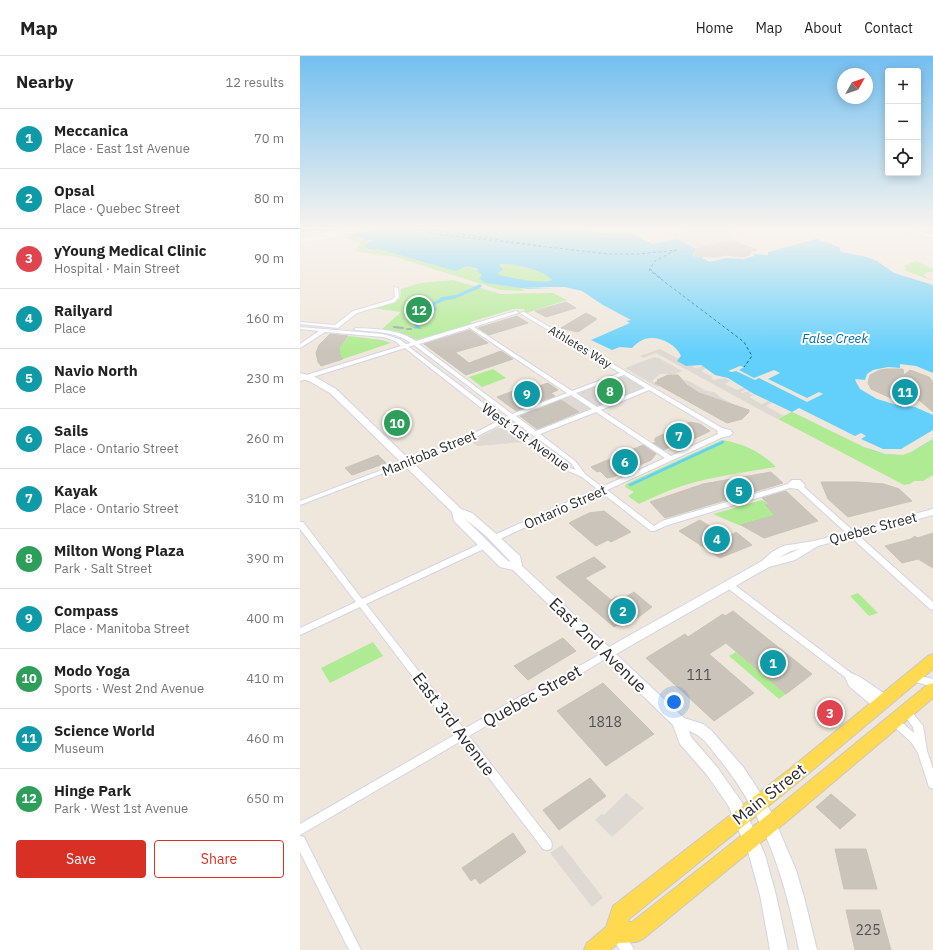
<!DOCTYPE html>
<html lang="en">
<head>
<meta charset="utf-8">
<style>
  :root { --surface:#fff; --page:#f2f2f2; --text:#222; --muted:#767676; --line:#e0e0e0; --accent:#d93025 }
  body { margin:0; font-family:"IBM Plex Sans",sans-serif; background:var(--page); color:var(--text) }
  .controls { position:absolute; right:12px; top:12px; display:grid; overflow:hidden; border-radius:4px; box-shadow:0 2px 10px #0003 }
  .controls button { width:36px; height:36px; display:grid; place-items:center; padding:0; border:0; border-bottom:1px solid var(--line); background:var(--surface); color:var(--text); font:20px sans-serif }
  .compass { position:absolute; left:537px; top:12px; width:36px; height:36px; border-radius:50%; background:var(--surface); box-shadow:0 2px 10px #0003; rotate:50deg }
  .you { position:absolute; left:374px; top:646px; width:14px; height:14px; margin:-10px; border:3px solid #fff; border-radius:50%; background:#1a73e8; box-shadow:0 0 0 6px #1a73e833 }
  .badge { display:grid; place-items:center; width:26px; height:26px; border-radius:50%; background:var(--accent); color:#fff; font-size:13px; font-weight:700 }
  .pin { position:absolute; translate:-50% -50%; border:2px solid #fff; box-shadow:0 1px 4px #0006 }
  .list { margin:0; padding:0; list-style:none }
  h2 { display:flex; justify-content:space-between; align-items:center; height:52px; margin:0; padding:0 16px; font-size:17px }
  h2 small { font-size:13px; font-weight:400; color:var(--muted) }
  .list li { display:grid; grid-template-columns:26px 1fr auto; gap:12px; align-items:center; box-sizing:border-box; height:60px; padding:0 16px; border-top:1px solid var(--line) }
  .list b { display:block; font-size:15px; white-space:nowrap }
  .list p { margin:0; font-size:13px; white-space:nowrap; color:var(--muted) }
  .list em { font-size:13px; font-style:normal; color:var(--muted) }
  .actions { display:flex; gap:8px; padding:12px 16px }
  .actions a { flex:1; padding:9px 0; border:1px solid var(--accent); border-radius:4px; text-align:center; font-size:14px; color:var(--accent) }
  .actions .main { background:var(--accent); color:#fff }
  .icon { flex:none; width:22px; height:22px; fill:none; stroke:currentColor; stroke-width:2; stroke-linecap:round; stroke-linejoin:round }
  .map { position:relative; flex:none; width:633px; height:894px; overflow:hidden }
  header { display:flex; align-items:center; gap:24px; box-sizing:border-box; height:56px; padding:0 20px; background:var(--surface); border-bottom:1px solid var(--line) }
  header strong { font-size:19px }
  nav { display:flex; gap:22px; margin-inline-start:auto; font-size:14px }
  main { display:flex }
  aside { flex:1; background:var(--surface) }
  .map>svg:first-child { display:block }
  .green { fill:#afeb92 }
  .plaza { fill:#dedad3 }
  .water { fill:#63d0fc; fill-rule:evenodd }
  .pier { fill:#efe7dc }
  .lines { fill:none; stroke-linecap:round; stroke-linejoin:round }
  .stream { stroke:#63d0fc; stroke-width:2.5 }
  .ferry { stroke:#006caa; stroke-width:1; stroke-dasharray:3 2.5; stroke-linecap:butt }
  .building { fill:#cac4bb; stroke:#cac3b5 }
  .minor-casing { stroke:#d1d4e5; stroke-width:2 }
  .secondary-casing { stroke:#d1d4e5; stroke-width:2 }
  .primary-casing { stroke:#c8c8c8; stroke-width:2 }
  .minor { fill:#fff; fill-rule:evenodd }
  .secondary { fill:#fff; fill-rule:evenodd }
  .primary { fill:#ffda50; fill-rule:evenodd }
  .rail { stroke:#9da1b8; stroke-width:2 }
  .secondary-bridge-casing { stroke:#d1d4e5; stroke-width:7; stroke-linecap:butt }
  .secondary-bridge { stroke:#fff; stroke-width:6 }
  .labels { text-anchor:middle; stroke-width:4; stroke-linejoin:round; paint-order:stroke }
  .far-street-label { font-size:12px; fill:#2b2b2b; stroke:#fff }
  .far-water-label { font-size:13px; font-style:italic; fill:#006caa; stroke:#fff }
  .street-label { font-size:14px; fill:#2b2b2b; stroke:#fff }
  .near-number-label { font-size:14px; fill:#53514f }
  .near-street-label { font-size:17px; fill:#2b2b2b; stroke:#fff }
</style>
</head>
<body>
<header>
<strong>Map</strong>
<nav><a>Home</a><a>Map</a><a>About</a><a>Contact</a></nav>
</header>
<main>
<aside>
<h2>Nearby<small>12 results</small></h2>
<ul class="list">
<li><span class="badge" style="background:#0f9aa8">1</span><div><b>Meccanica</b><p>Place · East 1st Avenue</p></div><em>70 m</em></li>
<li><span class="badge" style="background:#0f9aa8">2</span><div><b>Opsal</b><p>Place · Quebec Street</p></div><em>80 m</em></li>
<li><span class="badge" style="background:#e0444e">3</span><div><b>yYoung Medical Clinic</b><p>Hospital · Main Street</p></div><em>90 m</em></li>
<li><span class="badge" style="background:#0f9aa8">4</span><div><b>Railyard</b><p>Place</p></div><em>160 m</em></li>
<li><span class="badge" style="background:#0f9aa8">5</span><div><b>Navio North</b><p>Place</p></div><em>230 m</em></li>
<li><span class="badge" style="background:#0f9aa8">6</span><div><b>Sails</b><p>Place · Ontario Street</p></div><em>260 m</em></li>
<li><span class="badge" style="background:#0f9aa8">7</span><div><b>Kayak</b><p>Place · Ontario Street</p></div><em>310 m</em></li>
<li><span class="badge" style="background:#2e9e5b">8</span><div><b>Milton Wong Plaza</b><p>Park · Salt Street</p></div><em>390 m</em></li>
<li><span class="badge" style="background:#0f9aa8">9</span><div><b>Compass</b><p>Place · Manitoba Street</p></div><em>400 m</em></li>
<li><span class="badge" style="background:#2e9e5b">10</span><div><b>Modo Yoga</b><p>Sports · West 2nd Avenue</p></div><em>410 m</em></li>
<li><span class="badge" style="background:#0f9aa8">11</span><div><b>Science World</b><p>Museum</p></div><em>460 m</em></li>
<li><span class="badge" style="background:#2e9e5b">12</span><div><b>Hinge Park</b><p>Park · West 1st Avenue</p></div><em>650 m</em></li>
</ul>
<div class="actions"><a class="main">Save</a><a>Share</a></div>
</aside>
<div class="map">
<svg width="633" height="894" viewBox="0 0 633 894">
  <rect width="100%" height="100%" fill="#efe7dc"/>
  <g class="green">
    <path d="M51,180L69,185L62,190L70,195L76,193L156,215L167,210L179,214H177L182,219L185,227L220,232L224,235L200,234L96,201L59,196L56,194L60,187L45,181Z"/>
    <path d="M616,205L633,213V216H628L623,219L633,225L604,214L607,212L603,210Z"/>
    <path d="M199,208C212,207 244,213 252,224C240,230 213,222 200,219L198,217L202,213Z"/>
    <path d="M153,224L201,238L253,237L267,244L226,257L224,253H213L170,266L173,268L116,284L100,277L81,274L101,256L80,253H64L100,243L101,233L121,227Z"/>
    <path d="M49,280L82,284L91,287L43,303L40,299L39,291Z"/>
    <path d="M193,313L206,322L182,331L169,321Z"/>
    <path d="M499,352L633,374V419L623,425H614L610,428L604,429L478,363Z"/>
    <path d="M422,384C442,387 462,396 476,411C445,416 415,420 385,429C369,434 354,441 339,448L328,440L334,436L325,431L326,428Z"/>
    <path d="M462,444L469,448L465,450L475,459L441,470L413,458Z"/>
    <path d="M558,537L578,557L569,560L550,540Z"/>
    <path d="M73,586L83,600L30,627L21,612Z"/>
    <path d="M436,596L486,638L479,643L429,600Z"/>
  </g>
  <g class="plaza">
    <path d="M398,172H427L437,177L431,180V184L397,192L369,178Z"/>
    <path d="M360,293L377,302L382,300L397,308L392,310L395,312L403,310L405,313L401,315L413,321L411,322L414,324L425,322L430,325L425,328L437,334L443,332L446,333L441,336L442,337L450,335V338L454,339L449,341L462,348L470,344L473,346L466,350L484,360L477,363L356,297L343,302L340,300Z"/>
    <path d="M354,301L359,302L382,315L375,318H360L352,325L360,330L357,331L325,312Z"/>
    <path d="M316,321H327L344,332L298,350H295L278,339L283,334Z"/>
    <path d="M383,324L389,325L407,335L414,336L420,341L433,348L400,337L398,338Z"/>
    <path d="M266,341H274L290,353L281,357L261,344Z"/>
    <path d="M198,372L206,374L223,386L177,390L171,385Z"/>
    <path d="M326,737L344,752L312,781L295,764L301,758L304,759Z"/>
    <path d="M262,789L303,842L292,851L250,797Z"/>
  </g>
  <g class="water">
    <path d="M0,172H240L320,178L321,177L333,178L352,188L377,183L396,193L392,200L403,201L402,202L410,206L426,202L444,203L454,200V198L468,199V196L517,183L539,191L541,196L567,201L577,205L594,217L633,229V383C609,398 599,403 572,394L454,338L428,322L415,319L401,309L386,310L377,305L381,300C376,288 358,279 345,283C339,285 336,288 332,292L320,291L312,294L291,284L330,267L294,247L288,240L268,233H228L185,227L179,222L182,219L177,215L178,213L167,210L156,215L77,193L70,194L63,190L71,185L51,179L26,177V176C17,173 9,177 0,174ZM199,208C212,207 243,213 252,224C242,229 211,221 200,219L198,217L203,214Z"/>
    <path d="M180,228L182,230L180,232L154,243L146,244L134,249L137,253L131,257L113,261V265L122,273L113,272L116,270L109,263L115,258L128,254L129,252L128,250L142,241L156,239Z"/>
  </g>
  <g class="pier">
    <path d="M250,231H265L282,235L303,249L331,264L326,265L291,248L284,239L272,235L255,233L222,232Z"/>
    <path d="M600,308L616,310L633,317V359L615,351L597,349L577,343L560,333L556,326L555,323L565,324L567,318L573,314L588,311L600,312Z"/>
    <path d="M440,310L444,311L439,314L454,322L474,314L480,317L468,323L507,342L519,336L523,338L507,346L459,322L455,324L436,315L432,316L428,315Z"/>
    <path d="M499,352L555,380L561,377L566,380L561,383L583,393H601L633,374V383L611,396L603,399L585,398L564,391L492,356Z"/>
  </g>
  <g class="lines">
    <path class="stream" d="M330,429L423,386"/>
    <g class="ferry">
      <path d="M113,172L135,178L308,198H339L377,194"/>
      <path d="M119,172L241,190"/>
      <path d="M376,194L355,205L349,214L444,286L452,300L444,311"/>
      <path d="M350,213L363,224"/>
    </g>
  </g>
  <g class="building">
    <path d="M432,184L457,194L450,196V199L447,200L441,201L427,199L416,201L394,200L397,192Z"/>
    <path d="M266,246L276,252L246,261L235,255Z"/>
    <path d="M286,257L297,263L278,276L261,272Z"/>
    <path d="M217,260L228,267L189,279L178,272Z"/>
    <path d="M170,274L188,287L156,296V297L169,307L201,295L213,303L166,319L124,288Z"/>
    <path d="M30,278L48,280L39,291L40,299L43,303L21,310L18,306L16,297L19,289Z"/>
    <path d="M587,313H603L604,319L610,314L629,321L633,326V356L619,344L591,342L571,333L568,327L570,319L580,314Z"/>
    <path d="M368,319H378L387,329L399,337L449,354V356L442,363L427,367L355,327L358,325L357,324Z"/>
    <path d="M248,327L258,334L251,337L255,340L216,355L197,341L229,329L233,332Z"/>
    <path d="M261,344L279,356L237,373L220,360Z"/>
    <path d="M390,366L400,368L410,375L373,393L370,391L364,394L353,387L357,386L354,384L357,383L355,382Z"/>
    <path d="M343,389L356,398L351,404L313,421L307,422L300,415L297,416L291,411Z"/>
    <path d="M78,399L86,407L52,419L45,412Z"/>
    <path d="M471,416L483,427L365,462L350,446L403,428Z"/>
    <path d="M521,426H558L584,428L599,433L612,445L548,461L528,443Z"/>
    <path d="M486,435L518,465L464,482L441,469L475,459L465,449L469,448L462,442Z"/>
    <path d="M304,455L331,476L311,486L308,484L296,490L269,467L289,457Z"/>
    <path d="M400,464L427,481L436,476L452,489L420,502L379,475Z"/>
    <path d="M633,477V512L618,503L602,507L585,490L611,483L615,480L617,482Z"/>
    <path d="M294,501L306,511L285,522L311,544L316,541L324,542L334,536L352,551L332,566L326,565L314,571L256,521Z"/>
    <path d="M433,555L512,618L486,638L426,587L409,598L454,637L414,665L346,602L385,578L388,581L423,558L425,560Z"/>
    <path d="M263,582L276,595L228,624L214,610Z"/>
    <path d="M303,627L354,678L306,710L257,655Z"/>
    <path d="M290,722L306,740L259,774L243,754Z"/>
    <path d="M531,738L556,759L540,773L516,751Z"/>
    <path d="M213,777L226,796L180,828L175,822L171,825L162,812Z"/>
    <path d="M535,793H566L577,833H544Z"/>
    <path d="M546,854H580L591,894H555Z"/>
  </g>
  <g class="lines">
    <defs>
      <g id="minor">
        <path d="M0,180L7,181L8,182L0,186V183L2,182H0Z"/>
        <path d="M94,231L98,232L99,241L95,246L57,257L38,272L0,268V266L35,269L53,255L91,244L95,241Z"/>
        <path d="M216,255L218,256V257L174,271L272,335L320,317L220,257L224,256L422,372L430,374L433,377L429,380L423,381L307,434L354,470L362,465L488,428L492,424H500L505,429L504,431L633,546V554L630,553L498,433L490,432L368,469L354,475H351L301,436L198,484H192L191,482L192,480L297,433L282,421L266,414L225,386L202,368L165,386L0,449V445L161,384L198,365L105,292L0,325V321L101,290L95,285L83,281L25,276L0,292V288L19,275L0,273V271L83,278L99,283L106,288L111,287C95,275 74,276 56,274L54,273L56,272C76,273 98,273 116,285ZM170,272L267,337L212,358L119,288ZM114,289L208,360L203,362L109,291ZM324,319L345,332L297,351L276,337ZM349,334L418,375L417,376L418,378L371,400L301,354ZM271,339L292,353L236,375L216,360ZM296,356L365,402L302,431L286,419L275,405L240,378ZM211,363L271,407L276,414L270,412L229,384L206,365Z"/>
        <path d="M0,466H3L62,543L182,487H188L189,489L188,491L66,548L164,673L221,640L253,625L304,596L307,595L310,596L311,598L310,600L259,631L227,646L169,680L251,785L252,789L251,793L247,794L243,793L161,685L0,779V768L156,678L60,551L0,579V572L56,546L0,473Z"/>
        <path d="M429,526L432,527L551,617L560,621L588,640L590,643L588,646C582,648 577,642 572,639L581,646L583,649L581,652L578,653L575,652L549,630L545,621L426,531L425,529L426,527Z"/>
        <path d="M612,618L633,623V631L609,624L607,622L609,620Z"/>
        <path d="M606,651L609,652L623,670L627,695L633,713V733L629,731L618,697L611,686L591,668L589,665L591,662L594,661L597,662L614,677L613,671L601,655L603,652Z"/>
        <path d="M0,780L4,781L61,894H49L0,796Z"/>
        <path d="M317,874C324,877 331,887 334,894H320L313,884L311,880L313,876Z"/>
      </g>
      <g id="secondary">
        <path d="M66,172H76L51,178L48,176Z"/>
        <path d="M599,172H607L633,178V182Z"/>
        <path d="M0,317L15,321L36,333L161,453L172,457L194,476L220,500L222,510L309,591L462,505L472,496L483,490L514,485L633,453V459L518,490L495,504L469,511L316,598L384,662L403,668L411,674L444,712L459,735L472,758L496,814L504,841L517,894H499C485,823 466,761 420,704C411,693 403,679 389,675L391,681L417,711L441,745L465,799L476,839L488,894H470L460,839L449,799L428,749L407,719L380,688L373,669L213,514L200,511L154,465L152,456L30,337L9,325L0,322ZM163,461L186,480L211,506L208,505ZM500,493L478,502L491,495Z"/>
      </g>
      <g id="primary">
        <path d="M611,172H620L633,175V179Z"/>
        <path d="M633,598V613L503,722L329,863L328,866H332L479,750L627,629L633,627V642L491,762L343,883L336,886L319,887L310,894H284L287,887L306,871L313,850L491,712L628,600Z"/>
      </g>
    </defs>
    <use href="#minor" class="minor-casing"/>
    <use href="#secondary" class="secondary-casing"/>
    <use href="#primary" class="primary-casing"/>
    <use href="#minor" class="minor"/>
    <use href="#secondary" class="secondary"/>
    <use href="#primary" class="primary"/>
    <g class="rail">
      <path d="M94,271L103,272"/>
      <path d="M107,273H111"/>
    </g>
    <defs>
      <path id="secondary-bridge" d="M0,185L61,172"/>
    </defs>
    <use href="#secondary-bridge" class="secondary-bridge-casing"/>
    <use href="#secondary-bridge" class="secondary-bridge"/>
  </g>
  <linearGradient id="sky" x2="0" y2="1"><stop stop-color="#73bff0"/><stop offset="0.58" stop-color="#f8f4ef"/><stop offset="1" stop-color="#f8f4ef" stop-opacity="0"/></linearGradient>
  <rect width="633" height="297" fill="url(#sky)"/>
  <g class="labels">
    <g class="far-street-label">
      <text transform="translate(280 291) rotate(31)" y="4">Athletes Way</text>
    </g>
    <g class="far-water-label">
      <text x="535" y="287">False Creek</text>
    </g>
    <g class="street-label">
      <text transform="translate(226 381) rotate(36)" y="5">West 1st Avenue</text>
      <text transform="translate(129 397) rotate(-22)" y="5">Manitoba Street</text>
      <text transform="translate(265 451) rotate(-24)" y="5">Ontario Street</text>
      <text transform="translate(573 472) rotate(-15)" y="5">Quebec Street</text>
    </g>
    <g class="near-number-label">
      <text x="399" y="624">111</text>
      <text x="305" y="671">1818</text>
      <text x="568" y="879">225</text>
    </g>
    <g class="near-street-label">
      <text transform="translate(298 589) rotate(44)" y="6">East 2nd Avenue</text>
      <text transform="translate(232 640) rotate(-29)" y="6">Quebec Street</text>
      <text transform="translate(154 668) rotate(53)" y="6">East 3rd Avenue</text>
      <text transform="translate(469 738) rotate(-38)" y="6">Main Street</text>
    </g>
  </g>
</svg>
<div class="controls">
<button>+</button>
<button>−</button>
<button><svg class="icon" aria-label="locate" viewBox="0 0 24 24"><circle cx="12" cy="12" r="6"/><path d="M12 2v4M12 18v4M2 12h4M18 12h4"/></svg></button>
</div>
<svg class="compass" viewBox="-18 -18 36 36"><path d="M0-13l5 13h-10z" fill="#e53935"/><path d="M0 13l5-13h-10z" fill="#767676"/></svg>
<div class="you"></div>
<div class="pin badge" style="left:473px;top:607px;background:#0f9aa8">1</div>
<div class="pin badge" style="left:323px;top:555px;background:#0f9aa8">2</div>
<div class="pin badge" style="left:530px;top:657px;background:#e0444e">3</div>
<div class="pin badge" style="left:417px;top:483px;background:#0f9aa8">4</div>
<div class="pin badge" style="left:439px;top:435px;background:#0f9aa8">5</div>
<div class="pin badge" style="left:325px;top:406px;background:#0f9aa8">6</div>
<div class="pin badge" style="left:379px;top:380px;background:#0f9aa8">7</div>
<div class="pin badge" style="left:310px;top:335px;background:#2e9e5b">8</div>
<div class="pin badge" style="left:227px;top:338px;background:#0f9aa8">9</div>
<div class="pin badge" style="left:97px;top:367px;background:#2e9e5b">10</div>
<div class="pin badge" style="left:605px;top:336px;background:#0f9aa8">11</div>
<div class="pin badge" style="left:119px;top:254px;background:#2e9e5b">12</div>
</div>
</main>
</body>
</html>
